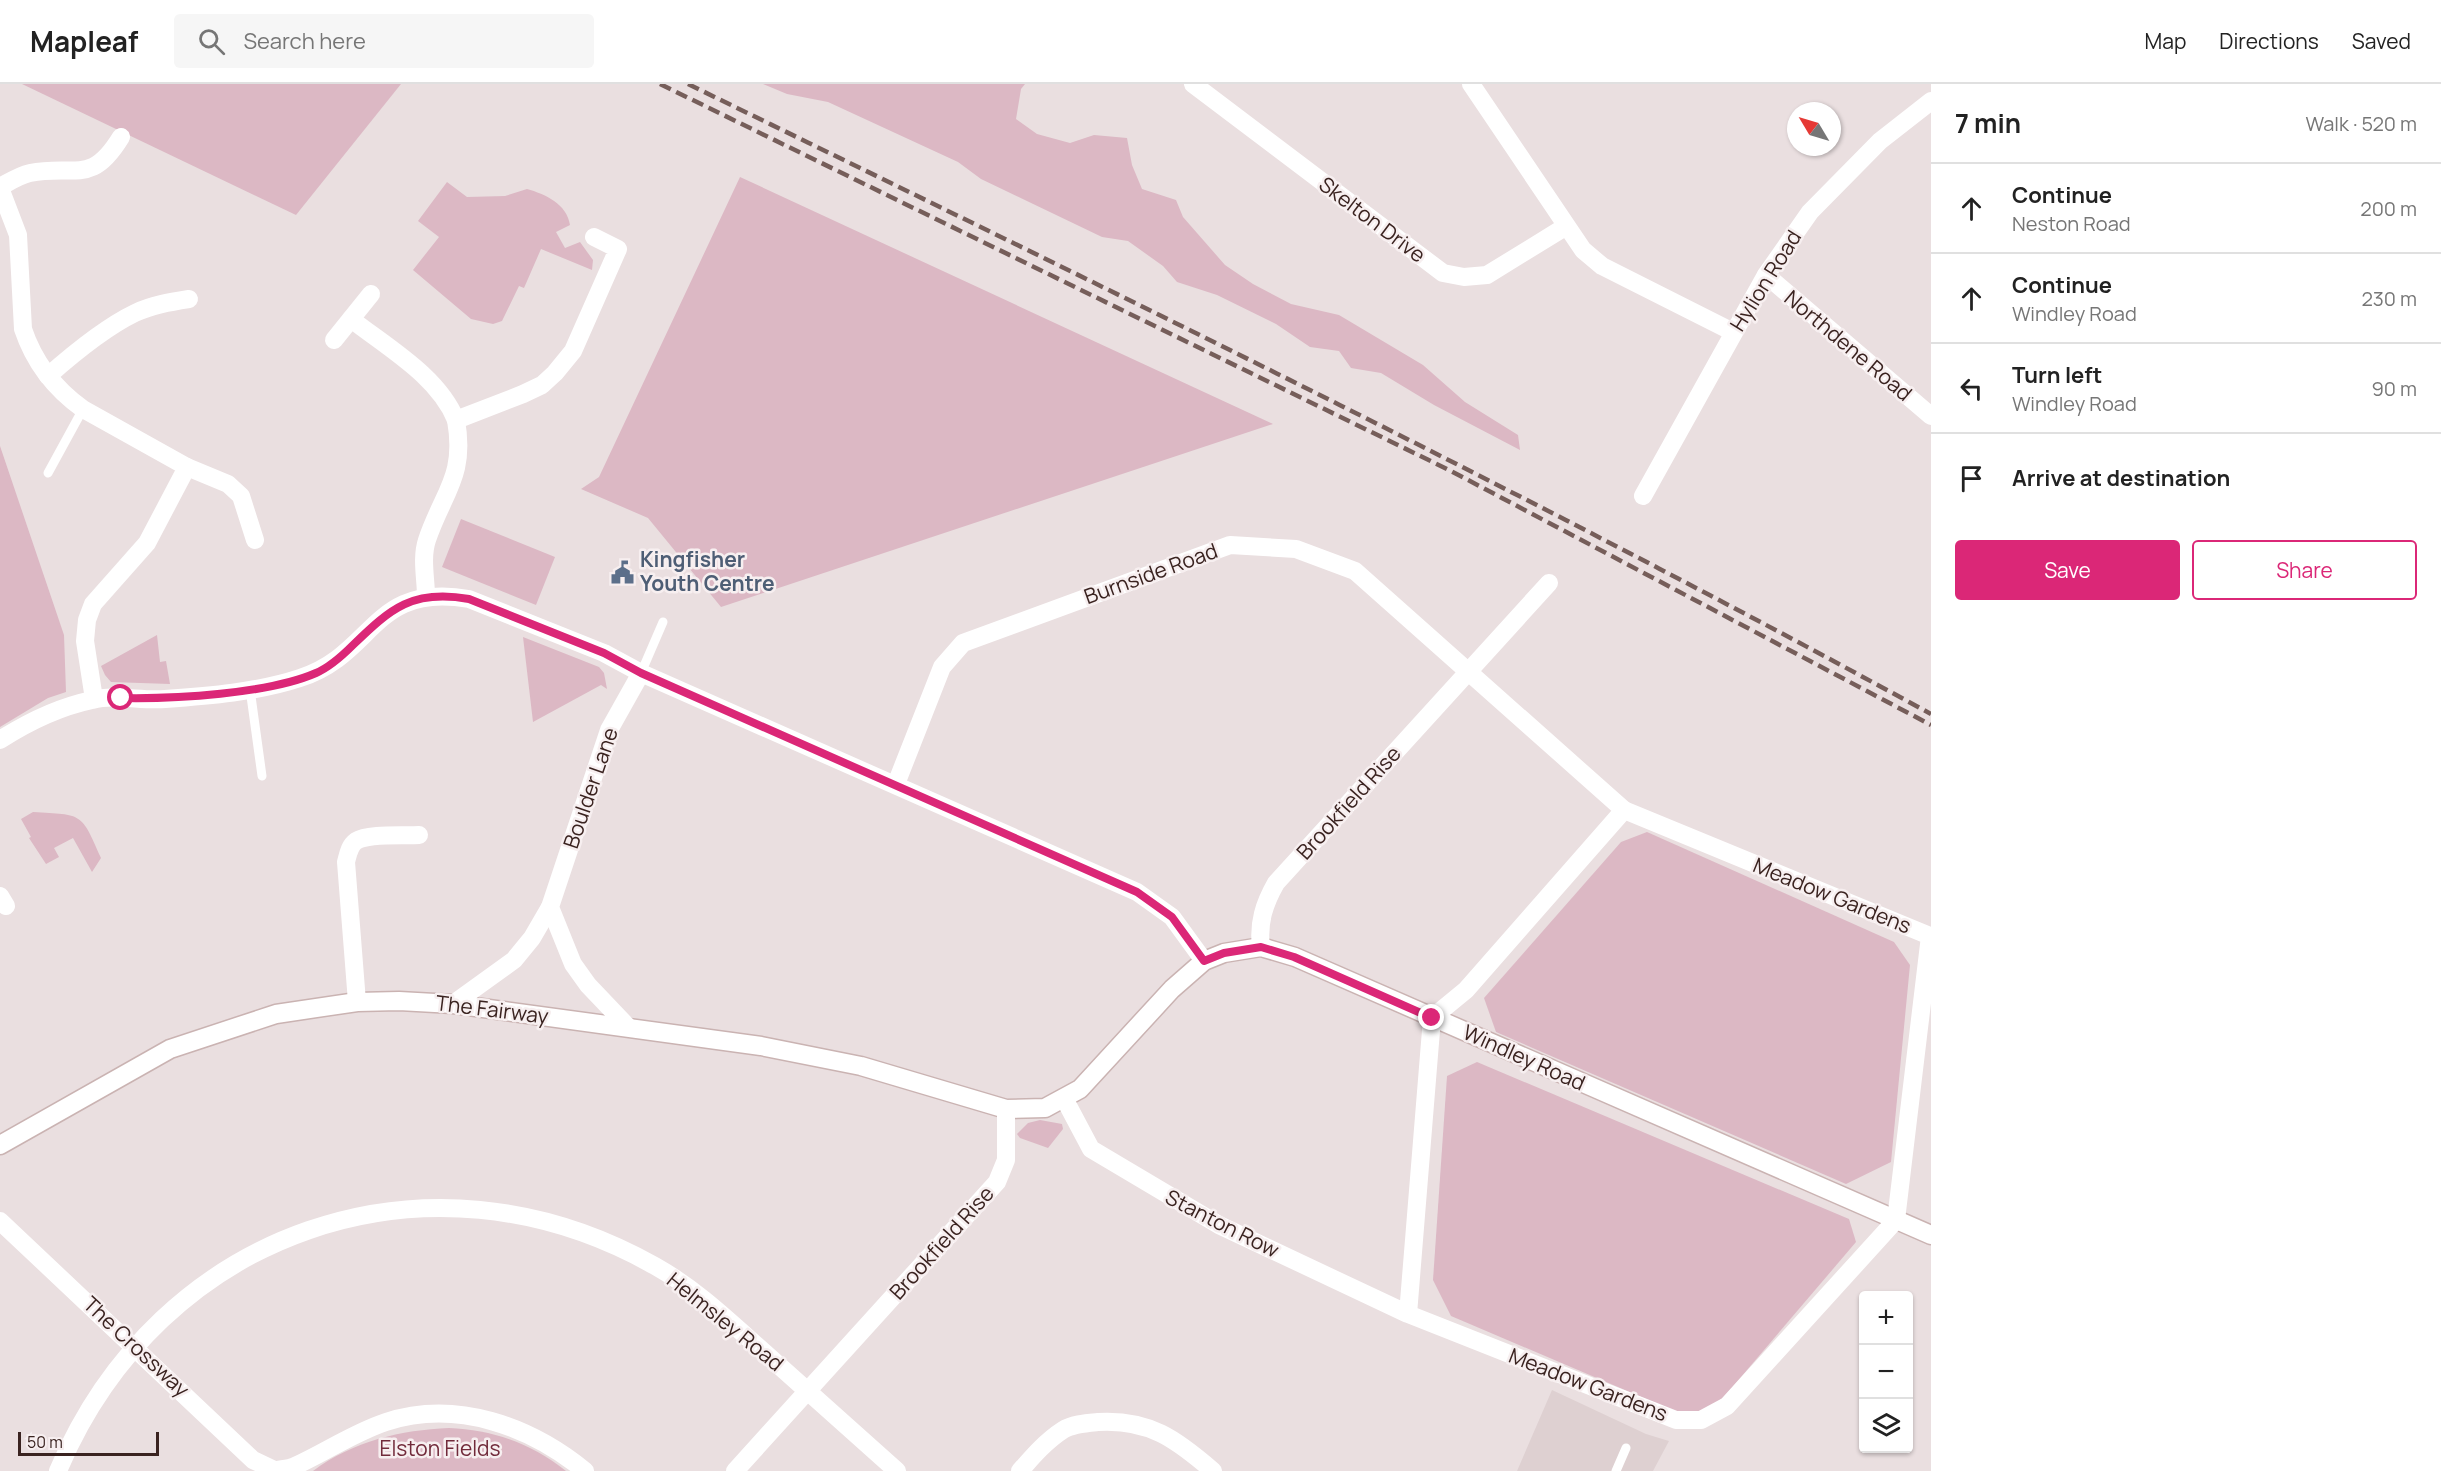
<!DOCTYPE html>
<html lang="en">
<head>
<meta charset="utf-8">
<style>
  :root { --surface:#fff; --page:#f6f6f6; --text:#222; --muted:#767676; --line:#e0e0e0; --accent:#db2777 }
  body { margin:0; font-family:Manrope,sans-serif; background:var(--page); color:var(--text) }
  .controls { position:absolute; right:18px; bottom:18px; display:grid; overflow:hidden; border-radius:6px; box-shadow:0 2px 4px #0004 }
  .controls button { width:54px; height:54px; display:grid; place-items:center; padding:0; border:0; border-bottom:2px solid var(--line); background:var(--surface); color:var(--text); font:30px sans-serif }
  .compass { position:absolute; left:1787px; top:18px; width:54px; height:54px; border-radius:50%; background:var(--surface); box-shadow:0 2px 4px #0004; rotate:308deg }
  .scale { position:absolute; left:18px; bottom:15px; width:141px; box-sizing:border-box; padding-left:6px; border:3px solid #3a2320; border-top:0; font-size:16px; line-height:21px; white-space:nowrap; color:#3a2320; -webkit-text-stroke:4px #f7eff0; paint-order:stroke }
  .stop { position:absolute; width:18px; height:18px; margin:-14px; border:4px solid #db2777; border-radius:50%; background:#fff }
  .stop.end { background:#db2777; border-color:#fff; box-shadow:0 2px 6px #0008 }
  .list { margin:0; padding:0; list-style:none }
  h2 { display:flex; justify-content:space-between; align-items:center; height:78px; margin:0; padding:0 24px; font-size:26px }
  h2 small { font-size:20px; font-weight:400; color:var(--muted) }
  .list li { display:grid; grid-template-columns:39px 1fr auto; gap:18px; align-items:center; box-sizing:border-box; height:90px; padding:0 24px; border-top:2px solid var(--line) }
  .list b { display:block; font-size:22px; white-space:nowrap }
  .list p { margin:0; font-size:20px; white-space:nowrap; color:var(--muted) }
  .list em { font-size:20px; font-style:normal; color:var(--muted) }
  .actions { display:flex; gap:12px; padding:18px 24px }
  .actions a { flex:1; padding:14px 0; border:2px solid var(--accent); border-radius:6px; text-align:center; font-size:21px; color:var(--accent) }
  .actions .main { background:var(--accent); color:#fff }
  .icon { flex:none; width:33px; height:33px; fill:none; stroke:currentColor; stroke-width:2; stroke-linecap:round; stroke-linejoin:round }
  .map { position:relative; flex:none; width:1931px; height:1387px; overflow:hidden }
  header { display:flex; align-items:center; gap:36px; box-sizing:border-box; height:84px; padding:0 30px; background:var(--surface); border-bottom:2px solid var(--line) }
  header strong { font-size:28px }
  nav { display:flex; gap:33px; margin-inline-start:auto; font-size:21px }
  .search { width:420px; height:54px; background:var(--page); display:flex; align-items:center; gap:15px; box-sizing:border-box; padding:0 21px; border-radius:6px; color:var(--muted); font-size:22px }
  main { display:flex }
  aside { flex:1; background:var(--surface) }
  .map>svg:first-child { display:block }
  .built { fill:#ded0d1 }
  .green { fill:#dcb8c4 }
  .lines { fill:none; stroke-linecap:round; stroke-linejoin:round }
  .secondary-casing { stroke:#cab3b2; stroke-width:21 }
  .lane { stroke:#fff; stroke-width:9 }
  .street { stroke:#fff; stroke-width:18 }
  .secondary { stroke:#fff; stroke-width:18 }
  .rail { stroke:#765e5a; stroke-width:4.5; stroke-dasharray:12 6; stroke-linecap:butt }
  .route { stroke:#db2777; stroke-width:8 }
  .labels { text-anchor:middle; stroke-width:5; stroke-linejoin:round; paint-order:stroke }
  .street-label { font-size:21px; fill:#3a2320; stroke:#f7eff0 }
  .service-label { font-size:21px; font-weight:bold; fill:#4e5e75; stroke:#f7eff0; text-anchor:start }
  .park-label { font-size:21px; fill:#712a3a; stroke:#f7eff0 }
</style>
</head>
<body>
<header>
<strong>Mapleaf</strong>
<div class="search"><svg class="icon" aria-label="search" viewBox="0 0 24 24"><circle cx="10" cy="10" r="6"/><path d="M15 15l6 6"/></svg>Search here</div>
<nav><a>Map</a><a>Directions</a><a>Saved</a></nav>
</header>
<main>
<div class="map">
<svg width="1931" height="1387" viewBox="0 0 1931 1387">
  <rect width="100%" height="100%" fill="#eadfe0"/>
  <path class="built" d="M1552,1306L1646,1350L1669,1357L1653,1387H1517Z"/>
  <g class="green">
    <path d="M22,0H401L296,131Z"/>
    <path d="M763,0H1025L1021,5L1016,35L1037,50L1070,59L1094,51L1127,54L1132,81L1142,105L1176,116L1183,133L1225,181L1253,200L1291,220L1339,231L1423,281L1465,318L1518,351L1520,366L1434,321L1381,289L1351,284L1339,267L1310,263L1276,240L1217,211L1177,198L1163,182L1128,157L1102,153L981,95L958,78L828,18L787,10Z"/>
    <path d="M740,93L1273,340L721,523L648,434L581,405L599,393Z"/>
    <path d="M447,98L467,113L505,112L527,105C545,110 567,120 570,141L556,148L565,164L580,158L593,176L592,186L541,165L524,204L519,202L502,237L493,240L471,235L413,186L439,153L418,137Z"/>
    <path d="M0,362L64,551L66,608L48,614L0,643Z"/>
    <path d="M461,435L555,473L536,521L442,483Z"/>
    <path d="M157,551L160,578L166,577L170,600L111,598L105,591L101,582Z"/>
    <path d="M523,553L599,583L604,589L607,605L601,601L533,638Z"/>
    <path d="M33,728C83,731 81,728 101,774L92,788L73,754L54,764L59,773L46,780L29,754L31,753L21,735Z"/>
    <path d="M1647,748L1894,858L1910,881L1891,1078L1846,1100L1496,948L1484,914L1621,758Z"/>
    <path d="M1477,978L1849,1135L1856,1158L1724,1313L1702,1329L1686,1332L1451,1232L1433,1196L1447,992Z"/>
    <path d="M1040,1036L1062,1040L1063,1045L1048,1064L1020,1054L1017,1050L1028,1039Z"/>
    <path d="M449,1344C493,1346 531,1359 566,1387H313C353,1357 401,1346 449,1344Z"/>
  </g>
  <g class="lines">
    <defs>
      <path id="secondary" d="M0,1061L170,965L276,930L357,918L399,917L453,920L761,962L861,982L1006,1025L1045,1024L1080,1005L1172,905L1204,877L1224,869L1261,863L1295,873L1931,1151"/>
    </defs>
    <use href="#secondary" class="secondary-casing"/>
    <g class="lane">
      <path d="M48,389L83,325"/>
      <path d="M641,589L663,538"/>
      <path d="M250,605L262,692"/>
      <path d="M1616,1387L1626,1364"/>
    </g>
    <g class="street">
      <path d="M1193,0L1443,189L1464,193L1487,191L1565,143"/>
      <path d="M1471,0L1583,166L1602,182L1733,248"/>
      <path d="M0,103C9,98 20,91 30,89C76,80 91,102 121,53"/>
      <path d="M0,104L18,151L23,245C34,278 55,305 83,325L187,383L228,400L241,412L255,456"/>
      <path d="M1766,191L1931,332"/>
      <path d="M351,235C388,264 438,292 456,336"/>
      <path d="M334,256L371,210"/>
      <path d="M48,292C74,269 104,244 135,229C152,221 170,218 189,215"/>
      <path d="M1643,412L1766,191L1810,128L1880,57L1931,17"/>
      <path d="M426,512C426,495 421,474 427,456C443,408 466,393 456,336L523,310L542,301L555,289L573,267L618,165L594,153"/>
      <path d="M94,615L85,557L87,536L93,520L147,459L187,383"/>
      <path d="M0,656C28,638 59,623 92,616C115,610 141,617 165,615C208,612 258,608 300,594C375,570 372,498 469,515L604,569L641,589L1137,808L1172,833L1204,877"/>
      <path d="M896,700L942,583L963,559L1230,461L1296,465L1355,487L1624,726"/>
      <path d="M0,812L6,822"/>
      <path d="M1261,863C1258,839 1264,820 1276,799L1549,499"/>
      <path d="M357,918L346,778C348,771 349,762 356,757C368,749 404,752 419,751"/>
      <path d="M453,920L514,876L532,854L550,823"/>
      <path d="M628,943L588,901L573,880L550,823L609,646L641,589"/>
      <path d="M1065,1016L1091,1065L1219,1141L1408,1230L1676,1336H1701L1727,1322L1896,1136L1930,852L1624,726L1466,906L1432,934L1408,1230"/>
      <path d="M0,1137L253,1376L274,1386"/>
      <path d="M58,1387C159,1147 427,1053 655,1182C696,1205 730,1238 765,1269C809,1308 853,1348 897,1387"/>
      <path d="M273,1387C280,1385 289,1385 295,1382C326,1368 353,1349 386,1338C456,1315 530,1342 585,1387"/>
      <path d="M735,1387L997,1098L1006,1076V1025"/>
      <path d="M1020,1387C1033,1372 1046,1357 1063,1346C1072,1340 1087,1339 1098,1338C1149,1335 1176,1355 1213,1387"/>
    </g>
    <use href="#secondary" class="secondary"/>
    <g class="rail">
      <path d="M660,0L1451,387L1931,641"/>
      <path d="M688,0C1106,204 1524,407 1931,630"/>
    </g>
  </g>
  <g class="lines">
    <path class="route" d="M121,614C174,615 268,610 316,589C330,583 342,572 353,561C391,524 413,505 469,515L604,569L641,589L1137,808L1172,833L1204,877L1224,869L1261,863L1294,873L1432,934"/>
  </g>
  <defs>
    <symbol id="civic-bare" viewBox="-9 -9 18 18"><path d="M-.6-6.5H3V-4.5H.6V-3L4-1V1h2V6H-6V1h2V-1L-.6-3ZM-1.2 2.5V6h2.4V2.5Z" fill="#5c6f8a" stroke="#f7eff0" stroke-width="2.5" paint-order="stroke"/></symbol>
  </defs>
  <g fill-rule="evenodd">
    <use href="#civic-bare" x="606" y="472" width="33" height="33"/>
  </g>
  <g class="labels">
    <g class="street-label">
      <text transform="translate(1372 136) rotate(37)" y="7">Skelton Drive</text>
      <text transform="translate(1766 197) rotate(-58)" y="7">Hylion Road</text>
      <text transform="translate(1848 262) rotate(40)" y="7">Northdene Road</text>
      <text transform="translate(1151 490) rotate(-20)" y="7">Burnside Road</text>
      <text transform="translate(591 704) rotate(-71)" y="7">Boulder Lane</text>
      <text transform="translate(1349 719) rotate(-48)" y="7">Brookfield Rise</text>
      <text transform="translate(1832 812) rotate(22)" y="7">Meadow Gardens</text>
      <text transform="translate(492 926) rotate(7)" y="7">The Fairway</text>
      <text transform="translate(1524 974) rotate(24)" y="7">Windley Road</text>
      <text transform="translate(1222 1140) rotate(27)" y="7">Stanton Row</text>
      <text transform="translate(942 1159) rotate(-48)" y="7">Brookfield Rise</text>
      <text transform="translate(725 1238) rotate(39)" y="7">Helmsley Road</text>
      <text transform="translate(136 1263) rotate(43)" y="7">The Crossway</text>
      <text transform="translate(1588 1301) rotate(21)" y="7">Meadow Gardens</text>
    </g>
    <g class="service-label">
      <text x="640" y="483">Kingfisher<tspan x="640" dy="24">Youth Centre</tspan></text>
    </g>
    <g class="park-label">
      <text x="440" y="1372">Elston Fields</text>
    </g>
  </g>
</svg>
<div class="controls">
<button>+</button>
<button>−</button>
<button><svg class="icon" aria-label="layers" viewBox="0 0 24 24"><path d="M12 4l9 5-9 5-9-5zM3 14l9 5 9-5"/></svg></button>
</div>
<svg class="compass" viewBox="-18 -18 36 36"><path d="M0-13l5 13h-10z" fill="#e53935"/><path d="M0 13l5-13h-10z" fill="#767676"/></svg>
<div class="scale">50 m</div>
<div class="stop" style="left:121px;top:614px"></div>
<div class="stop end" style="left:1432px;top:934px"></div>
</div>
<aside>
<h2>7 min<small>Walk · 520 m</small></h2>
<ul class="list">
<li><svg class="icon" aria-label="ahead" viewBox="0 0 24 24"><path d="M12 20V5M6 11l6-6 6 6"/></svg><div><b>Continue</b><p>Neston Road</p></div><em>200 m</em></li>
<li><svg class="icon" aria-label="ahead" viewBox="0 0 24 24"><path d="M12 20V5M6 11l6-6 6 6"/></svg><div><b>Continue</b><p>Windley Road</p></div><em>230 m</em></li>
<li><svg class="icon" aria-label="left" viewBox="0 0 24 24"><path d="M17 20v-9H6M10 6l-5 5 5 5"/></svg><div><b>Turn left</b><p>Windley Road</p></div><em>90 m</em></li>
<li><svg class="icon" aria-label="arrive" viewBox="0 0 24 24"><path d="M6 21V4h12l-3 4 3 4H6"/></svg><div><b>Arrive at destination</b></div></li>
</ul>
<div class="actions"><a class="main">Save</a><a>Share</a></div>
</aside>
</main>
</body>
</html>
